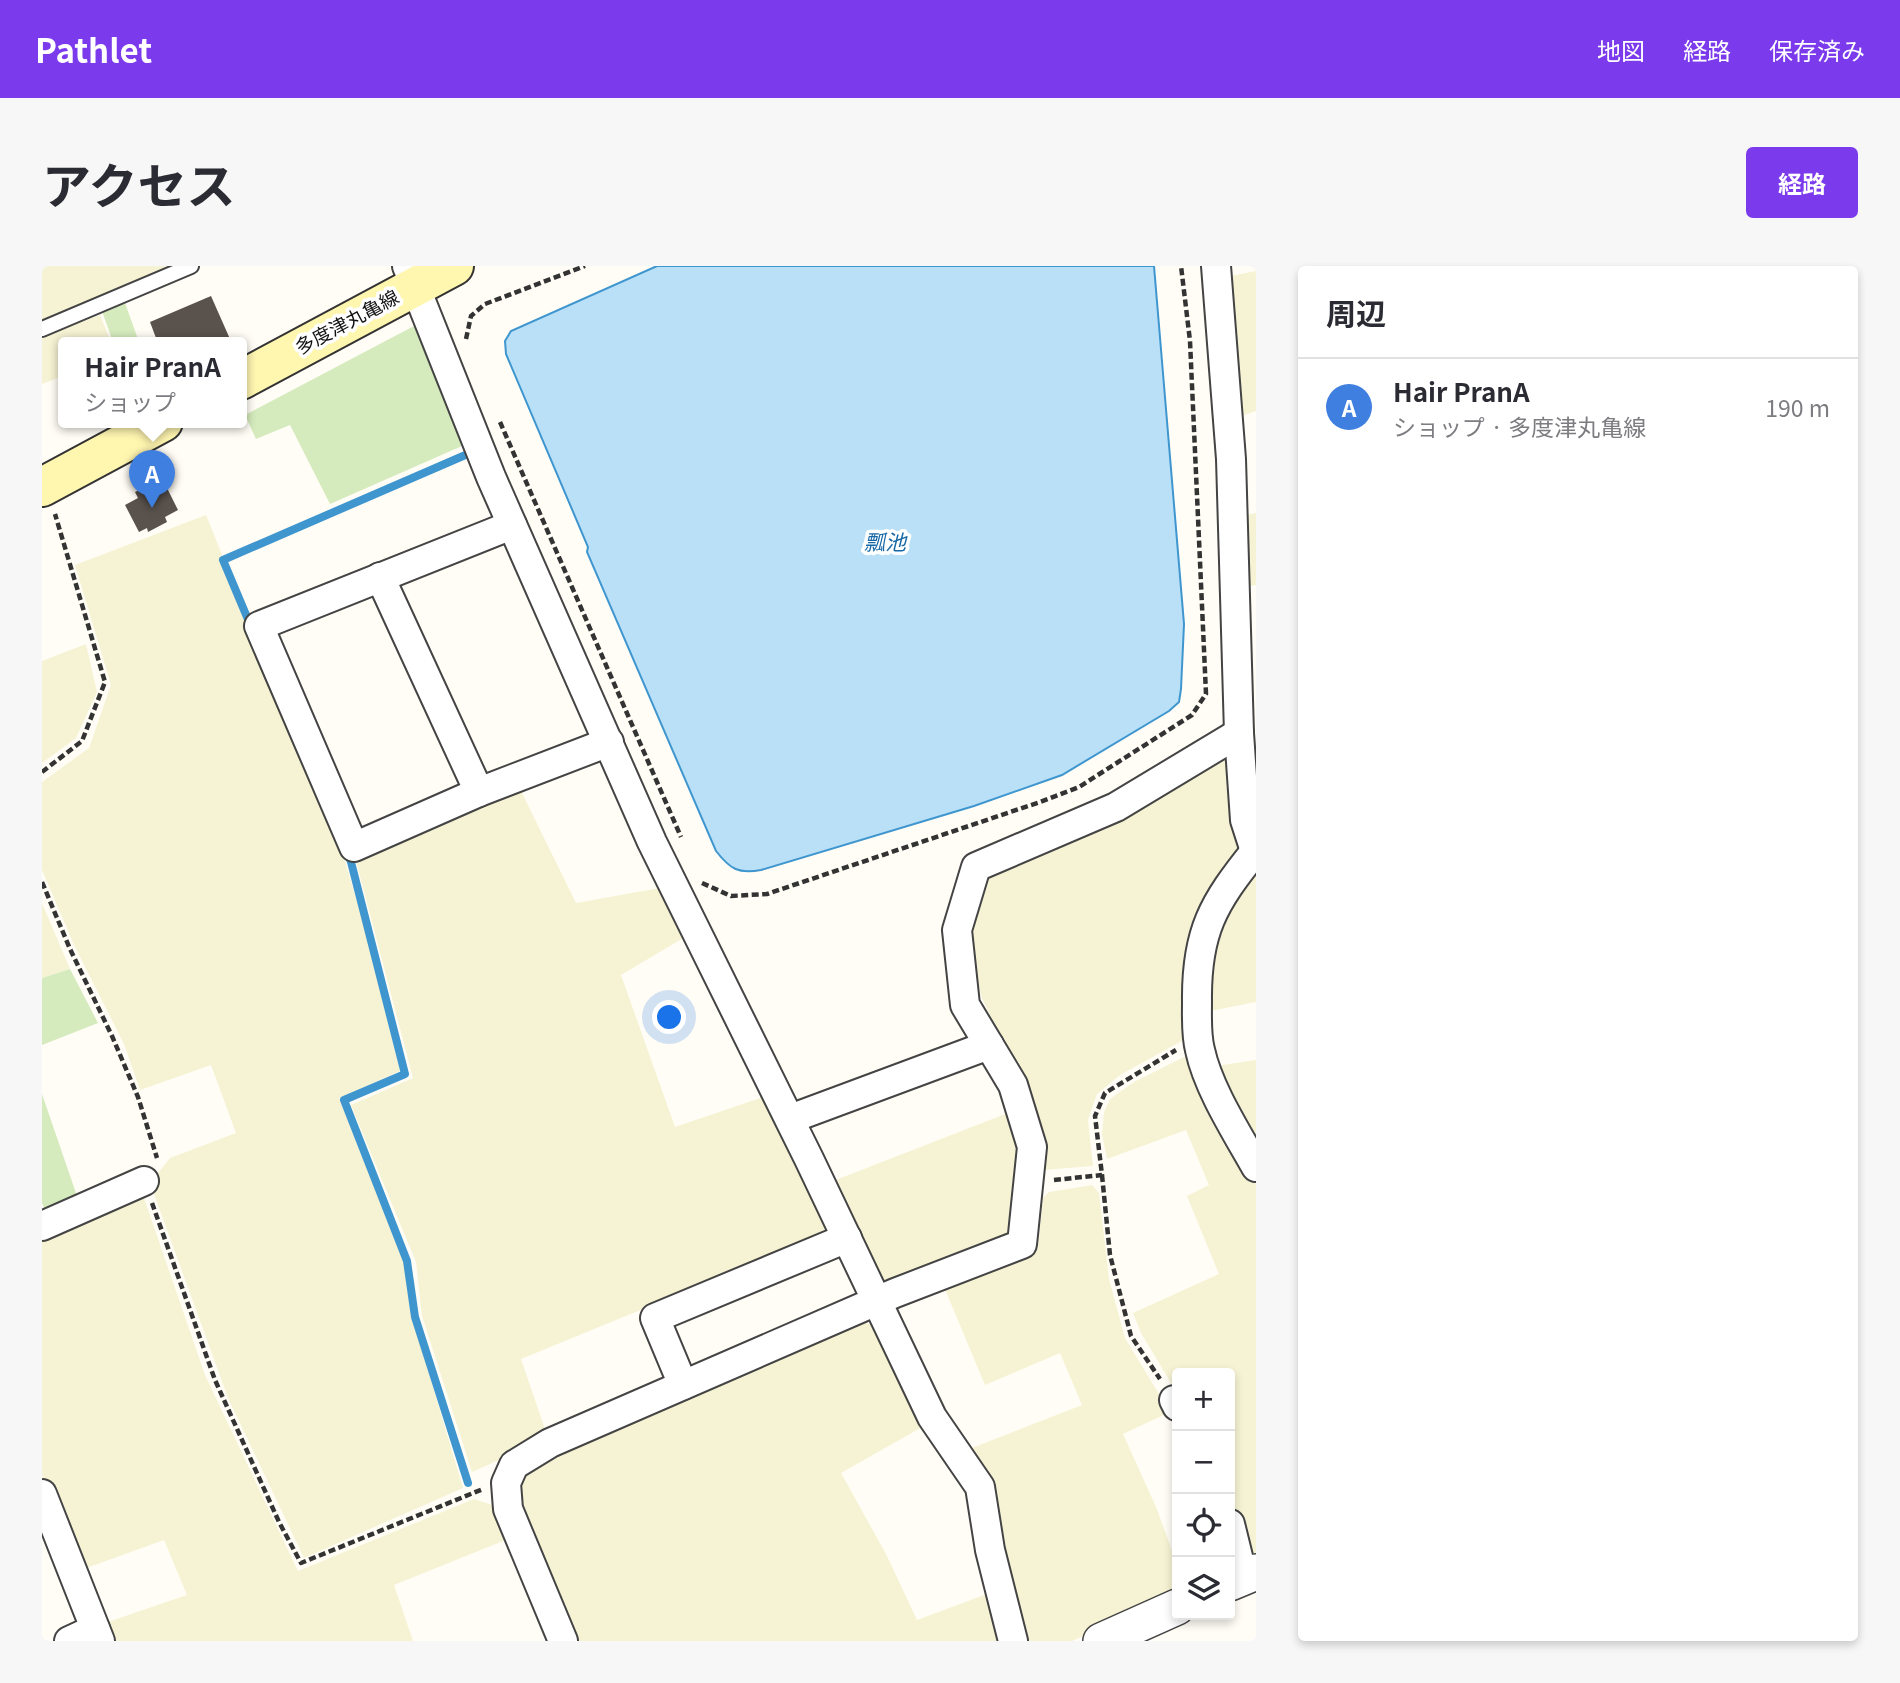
<!DOCTYPE html>
<html lang="ja">
<head>
<meta charset="utf-8">
<style>
  :root { --surface:#fff; --page:#f7f7f7; --text:#2b2b33; --muted:#7c7c81; --line:#e1e1e2; --accent:#7c3aed }
  body { margin:0; font-family:Georgia,"Noto Sans JP",serif; background:var(--page); color:var(--text) }
  .controls { position:absolute; right:21px; bottom:21px; display:grid; overflow:hidden; border-radius:7px; box-shadow:0 4px 10px #0003 }
  .controls button { width:63px; height:63px; display:grid; place-items:center; padding:0; border:0; border-bottom:2px solid var(--line); background:var(--surface); color:var(--text); font:35px sans-serif }
  .you { position:absolute; left:628px; top:752px; width:24px; height:24px; margin:-18px; border:5px solid #fff; border-radius:50%; background:#1a73e8; box-shadow:0 0 0 10px #1a73e833 }
  .badge { display:grid; place-items:center; width:46px; height:46px; border-radius:50%; background:var(--accent); color:#fff; font-size:23px; font-weight:700 }
  .pin { position:absolute; translate:-50% -58px; filter:drop-shadow(0 2px 4px #0008) }
  .pin::after { content:''; position:absolute; top:37px; width:24px; height:21px; background:inherit; clip-path:polygon(0 0,100% 0,50% 100%) }
  .popup { position:absolute; left:16px; top:71px; width:189px; height:91px; box-sizing:border-box; display:grid; place-content:center; border-radius:7px; background:var(--surface); filter:drop-shadow(0 2px 5px #0005); font-size:23px; white-space:nowrap; color:var(--muted) }
  .popup b { font-size:26px; color:var(--text) }
  .popup::after { content:''; position:absolute; left:50%; top:100%; margin-left:-14px; border:14px solid transparent; border-top-color:var(--surface) }
  .list { margin:0; padding:0; list-style:none }
  h2 { display:flex; justify-content:space-between; align-items:center; height:91px; margin:0; padding:0 28px; font-size:30px }
  h2 small { font-size:23px; font-weight:400; color:var(--muted) }
  .list li { display:grid; grid-template-columns:46px 1fr auto; gap:21px; align-items:center; box-sizing:border-box; height:98px; padding:0 28px; border-top:2px solid var(--line) }
  .list b { display:block; font-size:26px; white-space:nowrap }
  .list p { margin:0; font-size:23px; white-space:nowrap; color:var(--muted) }
  .list em { font-size:23px; font-style:normal; color:var(--muted) }
  .icon { flex:none; width:38px; height:38px; fill:none; stroke:currentColor; stroke-width:2; stroke-linecap:round; stroke-linejoin:round }
  .map { position:relative; flex:none; width:1214px; height:1375px; overflow:hidden; border-radius:7px }
  header { display:flex; align-items:center; gap:42px; box-sizing:border-box; height:98px; padding:0 35px; background:var(--accent); color:#fff }
  header strong { font-size:33px }
  nav { display:flex; gap:38px; margin-inline-start:auto; font-size:24px }
  .intro { display:flex; align-items:center; justify-content:space-between; box-sizing:border-box; height:168px; padding:0 42px }
  h1 { margin:0; font-size:49px }
  .button { padding:18px 32px; border-radius:7px; background:var(--accent); color:#fff; font-size:24px; font-weight:700 }
  main { display:flex; gap:42px; padding:0 42px }
  aside { flex:1; background:var(--surface); border-radius:7px; box-shadow:0 4px 10px #0003 }
  .map>svg:first-child { display:block }
  .farmland { fill:#f6f3d4 }
  .green { fill:#d5ebbd }
  .water { fill:#b9e0f7; stroke:#3f96cf; stroke-width:2 }
  .lines { fill:none; stroke-linecap:round; stroke-linejoin:round }
  .stream { stroke:#3f96cf; stroke-width:8 }
  .building { fill:#5a524d }
  .service-casing { stroke:#444; stroke-width:18 }
  .minor-casing { stroke:#444; stroke-width:32 }
  .tertiary-casing { stroke:#444; stroke-width:38 }
  .secondary-casing { stroke:#333; stroke-width:42 }
  .path { stroke:#333; stroke-width:4.5; stroke-dasharray:7 3.5; stroke-linecap:butt }
  .service { stroke:#fff; stroke-width:14 }
  .minor { stroke:#fff; stroke-width:28 }
  .tertiary { stroke:#fff; stroke-width:35 }
  .secondary { stroke:#fff6b0; stroke-width:38 }
  .labels { text-anchor:middle; stroke-width:7; stroke-linejoin:round; paint-order:stroke }
  .street-label { font-size:19px; fill:#111; stroke:#fff }
  .water-label { font-size:21px; font-style:italic; fill:#1768a6; stroke:#fff }
</style>
</head>
<body>
<header>
<strong>Pathlet</strong>
<nav><a>地図</a><a>経路</a><a>保存済み</a></nav>
</header>
<div class="intro"><h1>アクセス</h1><a class="button">経路</a></div>
<main>
<div class="map">
<svg width="1214" height="1375" viewBox="0 0 1214 1375">
  <rect width="100%" height="100%" fill="#fffdf5"/>
  <g class="farmland">
    <path d="M0,0H135L0,57Z"/>
    <path d="M1214,5V145L1194,152L1189,10Z"/>
    <path d="M58,49L69,76H21V110L0,118V70Z"/>
    <path d="M1214,247V319L1200,321L1199,250Z"/>
    <path d="M164,249L302,592L318,646L358,805L297,832L363,1000L368,1044L421,1222L262,1292L186,1132L108,917L128,892L194,867L169,799L98,824L82,778L32,679L0,604V516L47,482L69,419L33,299Z"/>
    <path d="M44,378L55,426L34,472L0,497V395Z"/>
    <path d="M1183,490L1197,590L1147,771L1078,809L1055,828L1046,854L1051,900L1001,904L988,834L939,730L930,685L932,626L949,603Z"/>
    <path d="M477,521L534,637L618,622L643,671L579,709L633,861L724,830L791,965L479,1093L506,1172L430,1206L380,1050L374,996L309,839L371,812L314,595Z"/>
    <path d="M1214,600V736L1163,746L1168,666Z"/>
    <path d="M0,637L28,703L0,712Z"/>
    <path d="M1152,786L1188,873L1214,918V1292L1211,1294L1188,1246V1107H1135V1127L1099,1067L1091,1047L1177,1008L1145,930L1167,919L1144,864L1065,893L1060,868L1062,846L1068,833L1092,816Z"/>
    <path d="M1214,794V885L1174,800Z"/>
    <path d="M971,845L983,901L975,962L963,974L843,1023L786,917Z"/>
    <path d="M1050,919L1057,927L1067,1013L1083,1072L1128,1146L1081,1168L1114,1241L1135,1298V1329L1030,1375H985L925,1184L1040,1139L1018,1087L943,1119L902,1021L996,981L1001,932L1007,926Z"/>
    <path d="M101,929L163,1109L256,1305L432,1233L453,1240L466,1273L352,1319L371,1375H66L60,1358L145,1329L122,1274L39,1304L0,1209V965Z"/>
    <path d="M810,1054L832,1059L882,1160L799,1207L844,1288L875,1354L945,1328L961,1375H531L474,1246L475,1225L487,1199Z"/>
  </g>
  <g class="green">
    <path d="M83,37L97,76H71L60,45Z"/>
    <path d="M372,60L420,180L288,238L248,159L214,173L203,149Z"/>
    <path d="M28,703L56,757L0,779V712Z"/>
    <path d="M0,828L36,933L4,946L0,937Z"/>
  </g>
  <path class="water" d="M615,0H1112L1142,358L1139,423L1137,436L1127,445L1020,509L932,540L719,604C696,608 688,603 674,585L545,286L546,281L464,88L463,75L469,65Z"/>
  <g class="lines">
    <g class="stream">
      <path d="M210,363L181,294L428,187L425,180"/>
      <path d="M304,584L309,596L363,808L302,834L365,995L373,1051L426,1217"/>
    </g>
  </g>
  <g class="building">
    <path d="M169,30L188,73L181,76H105L114,72L108,56Z"/>
    <path d="M123,218L136,244L123,251L125,256L106,266L105,262L97,266L83,239L96,232L93,226L108,219L111,224Z"/>
  </g>
  <g class="lines">
    <defs>
      <path id="service" d="M0,63L149,0"/>
      <g id="minor">
        <path d="M365,0L449,211L610,576L767,893L890,1151L938,1221L948,1284L971,1375"/>
        <path d="M1174,0L1189,193L1197,467L1203,554L1213,585"/>
        <path d="M470,259L217,360L312,581L437,526L567,476"/>
        <path d="M338,311L437,526"/>
        <path d="M1214,584C1171,637 1154,666 1155,736C1155,752 1154,769 1158,784C1166,822 1195,867 1214,901"/>
        <path d="M748,853L947,779"/>
        <path d="M0,960L102,915"/>
        <path d="M641,1119L613,1052L805,972"/>
        <path d="M1132,1134L1135,1140"/>
        <path d="M0,1228L58,1375"/>
        <path d="M1188,1258L1201,1311"/>
        <path d="M27,1375L53,1363"/>
        <path d="M521,1375L466,1243L464,1217L472,1199L508,1177L853,1027L980,978L990,881L971,819L923,739L915,664L934,601L1074,541L1197,467"/>
      </g>
      <g id="tertiary">
        <path d="M1188,1317L1214,1306"/>
        <path d="M1059,1375L1135,1341"/>
      </g>
      <g id="secondary">
        <path d="M199,114L412,0"/>
        <path d="M0,221L121,156"/>
      </g>
    </defs>
    <use href="#service" class="service-casing"/>
    <use href="#minor" class="minor-casing"/>
    <use href="#tertiary" class="tertiary-casing"/>
    <use href="#secondary" class="secondary-casing"/>
    <g class="path">
      <path d="M424,73L429,50L443,38L543,0"/>
      <path d="M458,156L639,571"/>
      <path d="M0,506L40,475L63,416L13,248"/>
      <path d="M0,616L28,683L70,770L96,831L115,892"/>
      <path d="M660,617L689,630L725,628L998,536L1037,521L1150,449L1164,428L1148,75L1139,0"/>
      <path d="M1060,909L1068,989L1089,1070L1118,1113"/>
      <path d="M1012,914L1060,909L1053,850L1063,827L1134,784"/>
      <path d="M110,937L173,1114L237,1256L259,1297L441,1223"/>
    </g>
    <use href="#service" class="service"/>
    <use href="#minor" class="minor"/>
    <use href="#tertiary" class="tertiary"/>
    <use href="#secondary" class="secondary"/>
  </g>
  <g class="labels">
    <g class="street-label">
      <text transform="translate(305 56) rotate(-28)" y="7">多度津丸亀線</text>
    </g>
    <g class="water-label">
      <text x="843" y="284">瓢池</text>
    </g>
  </g>
</svg>
<div class="controls">
<button>+</button>
<button>−</button>
<button><svg class="icon" aria-label="locate" viewBox="0 0 24 24"><circle cx="12" cy="12" r="6"/><path d="M12 2v4M12 18v4M2 12h4M18 12h4"/></svg></button>
<button><svg class="icon" aria-label="layers" viewBox="0 0 24 24"><path d="M12 4l9 5-9 5-9-5zM3 14l9 5 9-5"/></svg></button>
</div>
<div class="you"></div>
<div class="pin badge" style="left:110px;top:242px;background:#3f7fe0">A</div>
<div class="popup"><b>Hair PranA</b>ショップ</div>
</div>
<aside>
<h2>周辺<small></small></h2>
<ul class="list">
<li><span class="badge" style="background:#3f7fe0">A</span><div><b>Hair PranA</b><p>ショップ · 多度津丸亀線</p></div><em>190 m</em></li>
</ul>
</aside>
</main>
</body>
</html>
